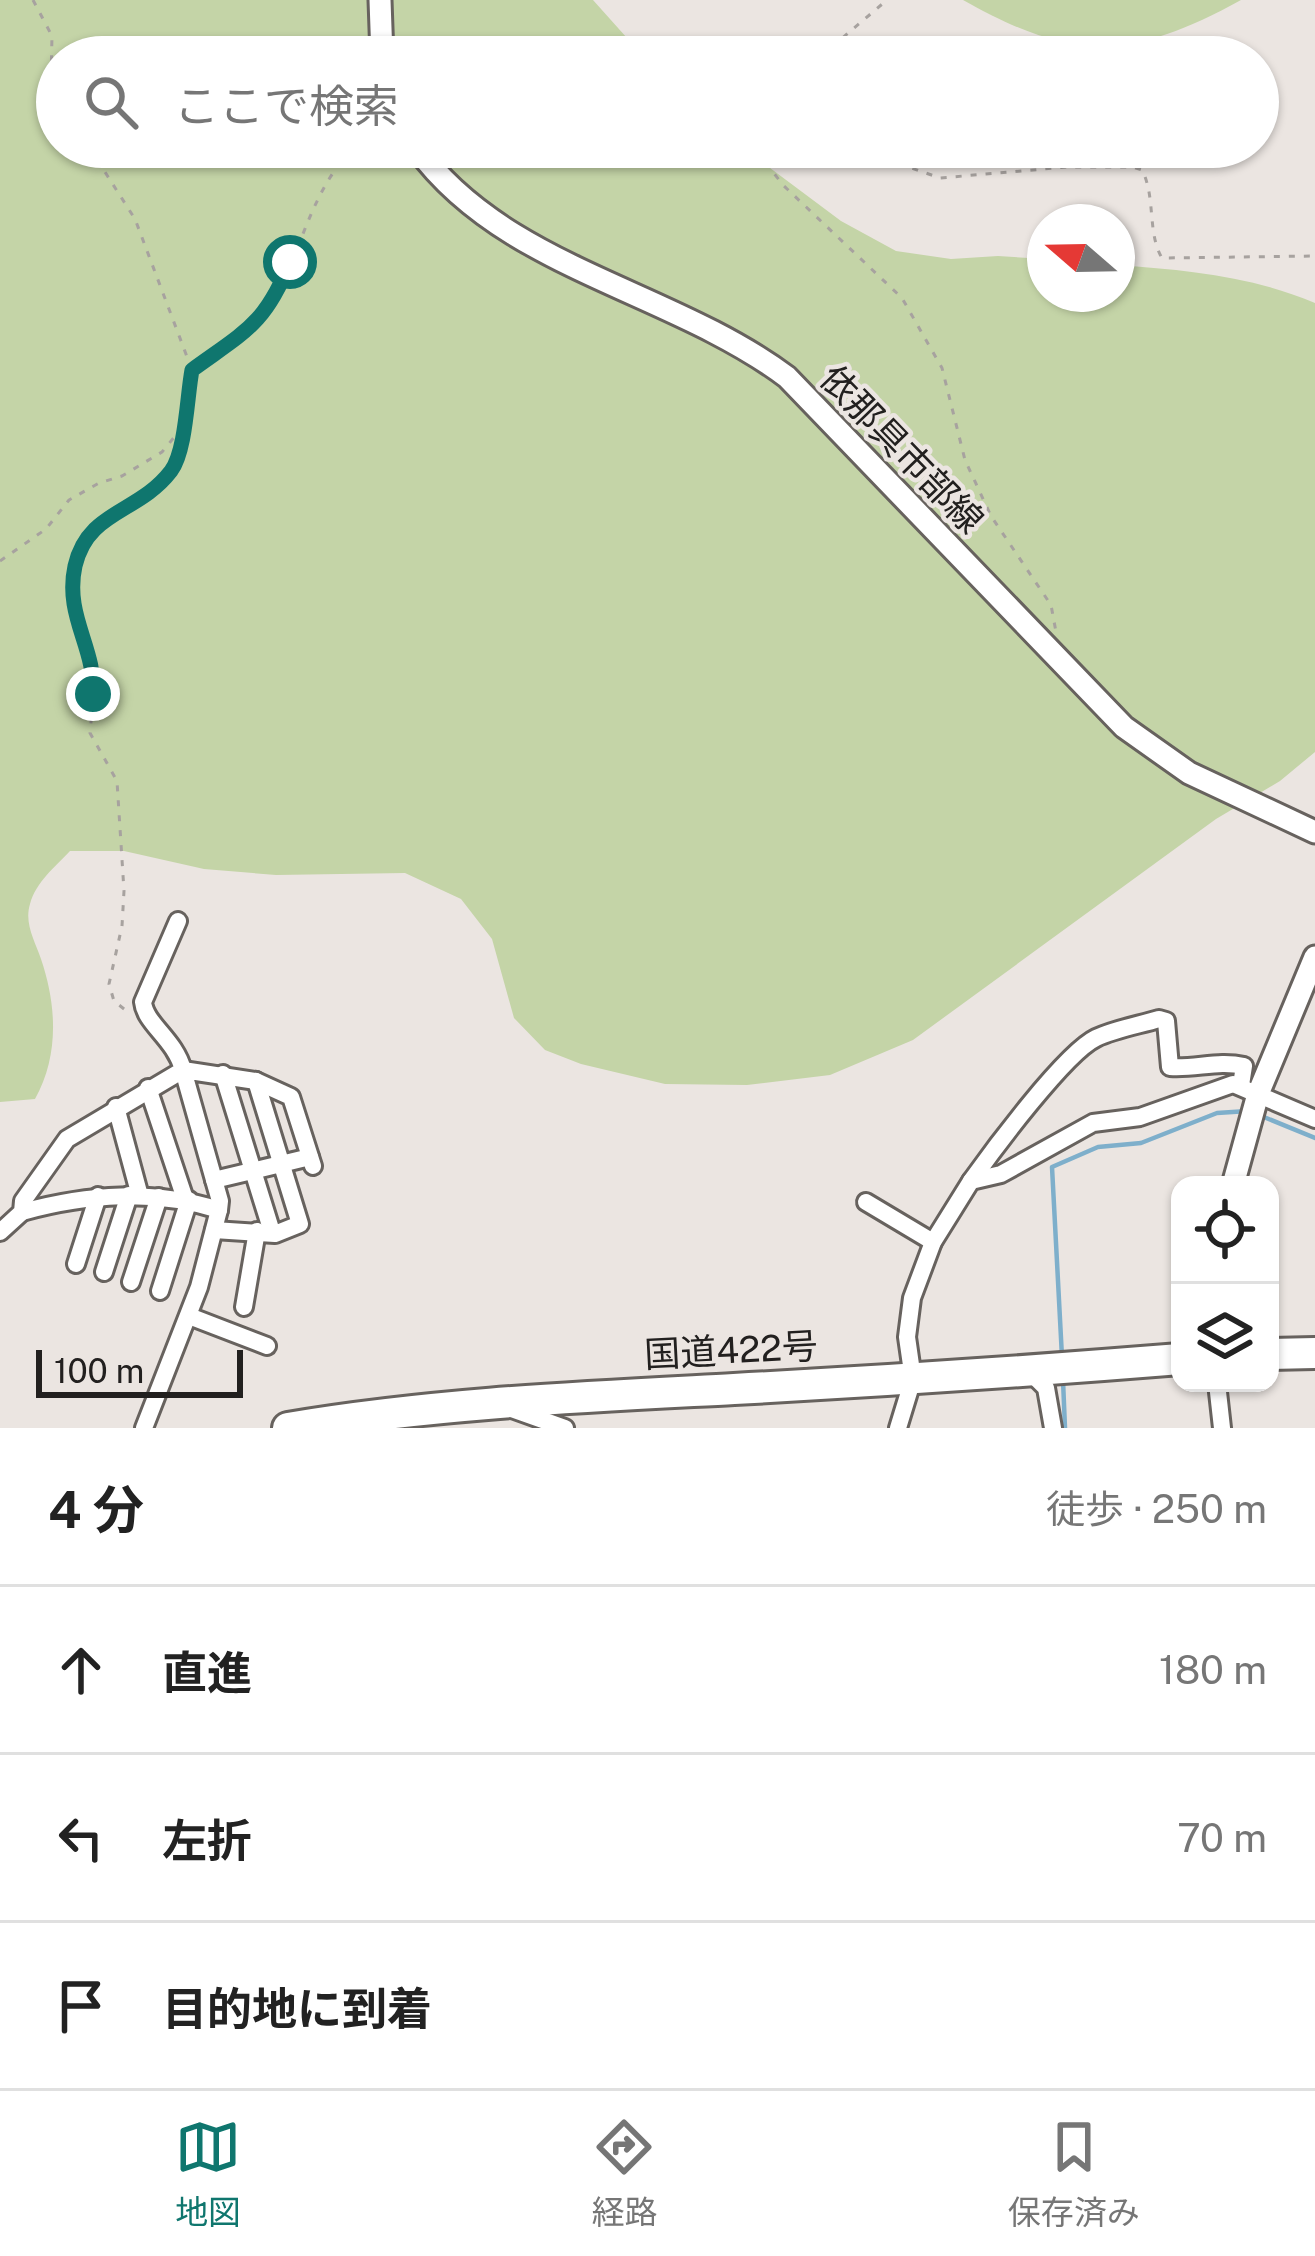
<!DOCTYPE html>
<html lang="ja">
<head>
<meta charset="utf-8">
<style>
  :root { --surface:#fff; --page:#f6f6f6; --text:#222; --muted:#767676; --line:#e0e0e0; --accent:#0f766e }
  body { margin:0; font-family:"Public Sans","Noto Sans JP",sans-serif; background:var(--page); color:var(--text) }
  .controls { position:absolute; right:36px; bottom:36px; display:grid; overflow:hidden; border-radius:24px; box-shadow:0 3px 9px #0004 }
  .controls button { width:108px; height:108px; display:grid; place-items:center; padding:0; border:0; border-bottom:3px solid var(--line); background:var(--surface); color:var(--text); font:60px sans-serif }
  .compass { position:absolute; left:1027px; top:204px; width:108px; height:108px; border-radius:50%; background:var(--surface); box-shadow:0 3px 9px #0004; rotate:290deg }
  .scale { position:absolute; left:36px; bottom:30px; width:207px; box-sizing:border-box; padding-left:12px; border:6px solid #22201f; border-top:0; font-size:33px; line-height:42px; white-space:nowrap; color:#22201f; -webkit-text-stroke:9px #ebe5e1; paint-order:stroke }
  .stop { position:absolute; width:36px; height:36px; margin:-27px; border:9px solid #0f766e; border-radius:50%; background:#fff }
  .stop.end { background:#0f766e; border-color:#fff; box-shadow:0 3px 12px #0008 }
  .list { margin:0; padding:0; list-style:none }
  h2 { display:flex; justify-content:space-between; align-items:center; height:156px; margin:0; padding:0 48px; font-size:51px }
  h2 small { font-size:39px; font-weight:400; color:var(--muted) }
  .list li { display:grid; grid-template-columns:78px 1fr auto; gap:36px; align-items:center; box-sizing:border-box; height:168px; padding:0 48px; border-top:3px solid var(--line) }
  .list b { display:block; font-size:45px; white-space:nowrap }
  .list em { font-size:39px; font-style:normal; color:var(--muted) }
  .icon { flex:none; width:66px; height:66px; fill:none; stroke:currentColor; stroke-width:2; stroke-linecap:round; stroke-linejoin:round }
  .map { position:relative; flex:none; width:1315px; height:1428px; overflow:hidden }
  .search { position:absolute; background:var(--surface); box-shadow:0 3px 9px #0004; left:36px; right:36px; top:36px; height:132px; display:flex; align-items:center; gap:30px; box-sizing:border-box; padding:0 42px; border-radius:66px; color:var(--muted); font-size:45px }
  .sheet { height:660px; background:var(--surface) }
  nav { display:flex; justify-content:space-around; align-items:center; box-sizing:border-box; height:168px; border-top:3px solid var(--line); background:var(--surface); font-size:33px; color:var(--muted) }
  nav a { display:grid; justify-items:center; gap:6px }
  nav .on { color:var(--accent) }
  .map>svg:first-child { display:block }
  .green { fill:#c4d4a7 }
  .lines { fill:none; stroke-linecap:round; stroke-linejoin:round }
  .stream { stroke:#7eafcb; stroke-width:4.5 }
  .street-casing { stroke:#67625e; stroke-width:22 }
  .secondary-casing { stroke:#67625e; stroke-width:27 }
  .highway-casing { stroke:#67625e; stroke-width:36 }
  .path { stroke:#a7a29f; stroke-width:3; stroke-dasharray:6 9; stroke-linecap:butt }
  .street { stroke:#fff; stroke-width:16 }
  .secondary { stroke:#fff; stroke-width:21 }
  .highway { stroke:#fff; stroke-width:30 }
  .route { stroke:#0f766e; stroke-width:15 }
  .labels { text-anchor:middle; stroke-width:9; stroke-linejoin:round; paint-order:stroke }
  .street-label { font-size:36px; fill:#22201f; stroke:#ebe5e1 }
</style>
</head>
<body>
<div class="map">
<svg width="1315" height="1428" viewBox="0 0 1315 1428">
  <rect width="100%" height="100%" fill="#ebe5e1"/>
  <g class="green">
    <path d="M0,0H593L644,57H57V147H742L841,221L896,251L951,259L998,256L1045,259V294H1117V265C1185,270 1252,276 1315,303V752L1280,781L1216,819L913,1040L830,1075L747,1085L665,1084L581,1064L545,1050L514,1018L492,939L461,899L405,873L276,875L204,869L124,851H70C55,867 36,882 30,904C24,924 35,941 41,959C57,1006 59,1056 35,1099L0,1102Z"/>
    <path d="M963,0H1241C1132,60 1072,62 963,0Z"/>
  </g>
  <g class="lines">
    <g class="stream">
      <path d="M1259,1115L1315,1138"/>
      <path d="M1062,1357L1052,1167L1098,1147L1141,1143L1217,1113L1248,1111"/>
      <path d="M1063,1380L1065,1428"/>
    </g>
    <defs>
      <g id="street">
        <path d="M223,1074L272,1232"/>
        <path d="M148,1088L185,1199"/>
        <path d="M116,1107L140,1196"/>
        <path d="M214,1180L310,1157"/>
        <path d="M971,1181C993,1150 1065,1053 1096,1038C1115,1029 1139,1025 1159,1019L1166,1021L1170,1067C1196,1069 1218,1060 1244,1066L1241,1085"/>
        <path d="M866,1202L933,1242"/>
        <path d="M22,1212C88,1194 153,1189 219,1210"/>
        <path d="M214,1230L275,1234L300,1224L256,1081"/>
        <path d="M0,1232L22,1212L23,1201L67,1139L183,1070C175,1039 145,1024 143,1002L178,921"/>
        <path d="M76,1264L98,1196"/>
        <path d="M104,1272L129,1195"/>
        <path d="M131,1282L159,1197"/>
        <path d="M160,1291L189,1200"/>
        <path d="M244,1307L257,1231"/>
        <path d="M189,1316L267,1346"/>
        <path d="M1029,1371L1046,1388L1053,1428"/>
        <path d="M1217,1383L1222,1428"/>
        <path d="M509,1408L565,1428"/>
        <path d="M144,1428L199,1287L219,1210L220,1201L183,1070L256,1081L291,1097L313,1166"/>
        <path d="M898,1428L913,1379L907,1337L912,1298L933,1242L971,1181L1001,1174L1093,1123L1140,1117L1233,1084L1315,1119"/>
      </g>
      <g id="secondary">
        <path d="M380,0L382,57"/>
        <path d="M416,147C503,268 671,290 787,377L1124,727L1189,773L1315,832"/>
        <path d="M1233,1185L1258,1094L1315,957"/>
      </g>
      <g id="highway">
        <path d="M1270,1354L1315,1353"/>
        <path d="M288,1428C436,1403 584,1397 734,1389C883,1381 1031,1371 1180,1359"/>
      </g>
    </defs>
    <use href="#street" class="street-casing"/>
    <use href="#secondary" class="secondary-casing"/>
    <use href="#highway" class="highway-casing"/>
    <g class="path">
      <path d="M33,0L52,36L51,79L57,94"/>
      <path d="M768,57H769"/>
      <path d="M820,57L887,0"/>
      <path d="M89,147L135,219L192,370L180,442L170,472L129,508L87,533L75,565L72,612L91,670L94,689L90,733L117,781L124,891L122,926L109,984L114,1001L129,1013"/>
      <path d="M763,147L772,171L784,186L902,298L942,368L965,460L991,516L1051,605L1056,632"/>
      <path d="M873,147L900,164L940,178L1067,167H1133L1142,170C1156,197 1147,233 1162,258L1315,256"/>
      <path d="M193,369C214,354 245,339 261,318C301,266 305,194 355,147"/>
      <path d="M0,561L46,529L69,500L99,483L122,476L162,452L181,429"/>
    </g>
    <use href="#street" class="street"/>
    <use href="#secondary" class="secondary"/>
    <use href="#highway" class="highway"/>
  </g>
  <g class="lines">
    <path class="route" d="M93,694C96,648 64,616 75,566C88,510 138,514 171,471C186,451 187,396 192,370C244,332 265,325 290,262"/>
  </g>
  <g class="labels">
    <g class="street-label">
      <text transform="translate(902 449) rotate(46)" y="13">依那具市部線</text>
      <text transform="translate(731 1350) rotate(-3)" y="13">国道422号</text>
    </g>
  </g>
</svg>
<div class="controls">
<button><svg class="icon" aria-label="locate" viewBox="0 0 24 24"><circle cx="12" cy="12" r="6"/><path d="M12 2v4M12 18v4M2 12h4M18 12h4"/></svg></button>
<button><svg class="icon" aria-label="layers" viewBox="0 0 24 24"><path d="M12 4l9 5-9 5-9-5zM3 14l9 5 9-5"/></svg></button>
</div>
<svg class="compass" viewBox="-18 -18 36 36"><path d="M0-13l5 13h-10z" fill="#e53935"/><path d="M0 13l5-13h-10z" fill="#767676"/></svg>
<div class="scale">100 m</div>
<div class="stop" style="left:290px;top:262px"></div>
<div class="stop end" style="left:93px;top:694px"></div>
<div class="search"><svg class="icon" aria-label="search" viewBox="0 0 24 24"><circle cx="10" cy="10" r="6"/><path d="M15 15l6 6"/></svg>ここで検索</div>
</div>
<section class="sheet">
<h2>4 分<small>徒歩 · 250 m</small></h2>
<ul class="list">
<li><svg class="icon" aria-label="ahead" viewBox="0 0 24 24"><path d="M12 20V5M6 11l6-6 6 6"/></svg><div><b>直進</b></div><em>180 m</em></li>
<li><svg class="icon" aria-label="left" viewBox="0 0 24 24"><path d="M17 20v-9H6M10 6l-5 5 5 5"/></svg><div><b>左折</b></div><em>70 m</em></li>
<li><svg class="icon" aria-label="arrive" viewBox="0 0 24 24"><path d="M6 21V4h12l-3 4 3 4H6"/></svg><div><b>目的地に到着</b></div></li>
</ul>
</section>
<nav>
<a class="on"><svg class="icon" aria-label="map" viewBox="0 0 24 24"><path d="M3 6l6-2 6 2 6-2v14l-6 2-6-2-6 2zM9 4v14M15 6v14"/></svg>地図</a>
<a><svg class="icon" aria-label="directions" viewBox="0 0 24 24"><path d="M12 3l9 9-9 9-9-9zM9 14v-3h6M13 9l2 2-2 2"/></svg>経路</a>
<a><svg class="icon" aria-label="saved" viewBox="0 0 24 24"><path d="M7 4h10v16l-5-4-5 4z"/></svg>保存済み</a>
</nav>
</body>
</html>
